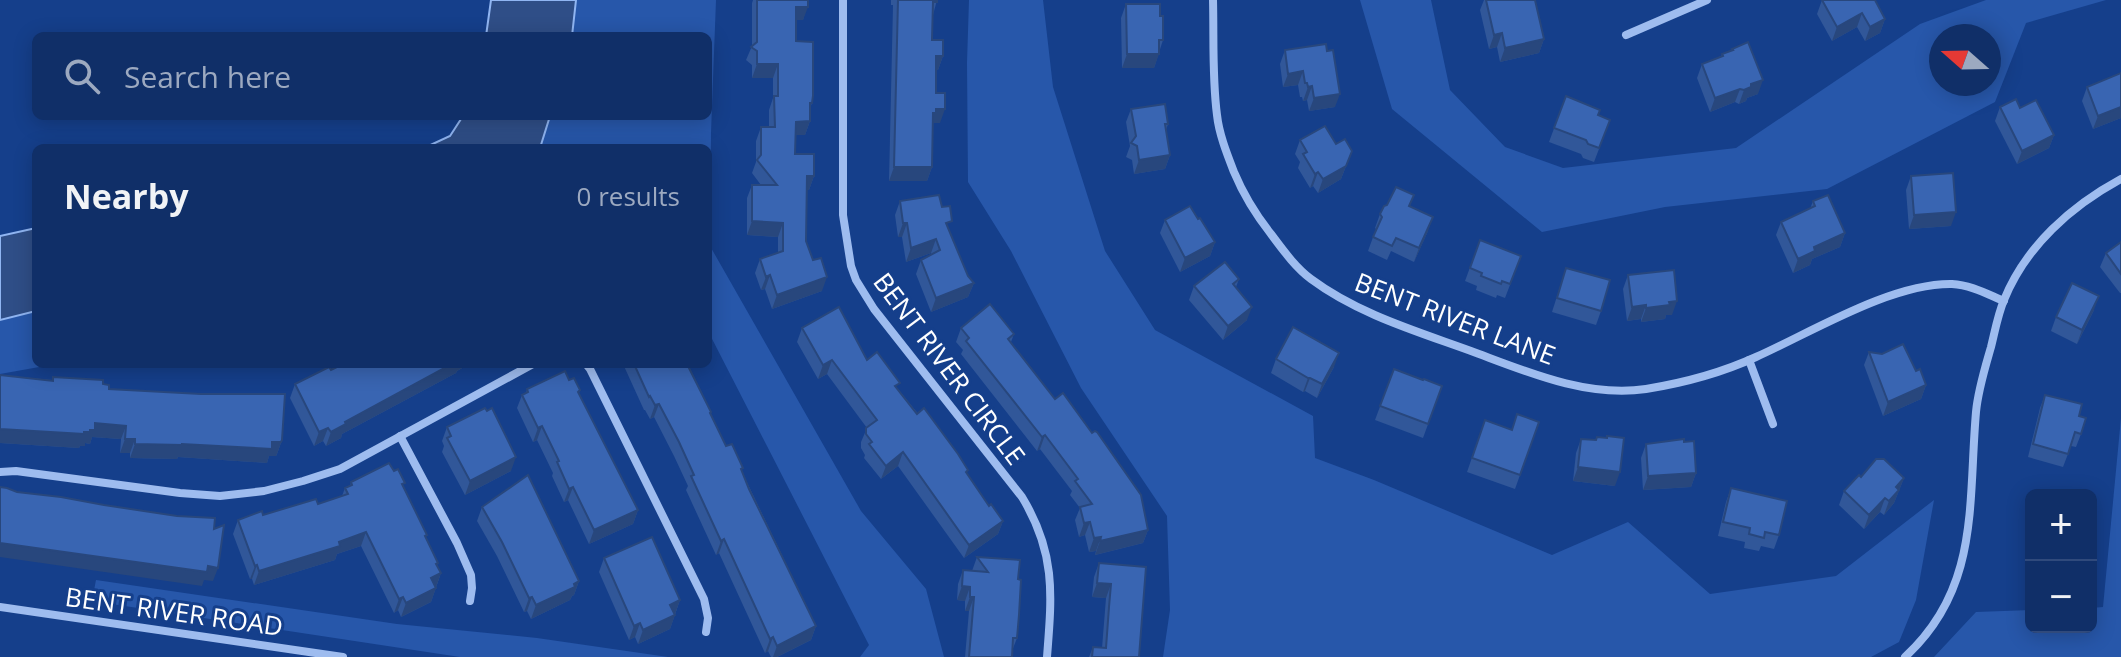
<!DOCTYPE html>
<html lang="en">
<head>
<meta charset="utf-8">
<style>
  :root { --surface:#102f68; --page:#1e3b71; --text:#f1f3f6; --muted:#9ca9c0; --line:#304a7c }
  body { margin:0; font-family:"Open Sans",sans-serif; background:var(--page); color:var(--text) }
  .controls { position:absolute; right:24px; bottom:24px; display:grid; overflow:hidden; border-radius:12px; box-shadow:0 4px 20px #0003 }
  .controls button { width:72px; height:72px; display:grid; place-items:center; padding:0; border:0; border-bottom:2px solid var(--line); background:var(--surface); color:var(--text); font:40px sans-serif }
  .compass { position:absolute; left:1929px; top:24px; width:72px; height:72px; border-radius:50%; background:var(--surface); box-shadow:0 4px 20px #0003; rotate:290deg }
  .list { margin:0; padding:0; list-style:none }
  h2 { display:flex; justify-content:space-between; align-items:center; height:104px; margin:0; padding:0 32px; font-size:34px }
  h2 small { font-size:26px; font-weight:400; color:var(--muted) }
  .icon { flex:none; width:44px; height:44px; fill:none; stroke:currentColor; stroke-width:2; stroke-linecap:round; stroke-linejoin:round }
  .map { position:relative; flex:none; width:2121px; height:657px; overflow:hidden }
  .search { position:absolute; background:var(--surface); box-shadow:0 4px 20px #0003; left:32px; top:32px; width:680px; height:88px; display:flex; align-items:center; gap:20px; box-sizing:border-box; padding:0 28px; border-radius:12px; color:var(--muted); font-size:30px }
  .panel { position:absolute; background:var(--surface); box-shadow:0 4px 20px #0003; left:32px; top:144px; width:680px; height:224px; border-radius:12px }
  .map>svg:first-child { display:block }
  .green { fill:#2757aa; fill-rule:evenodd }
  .water { fill:#2f4e87; stroke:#90b5f2; stroke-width:2 }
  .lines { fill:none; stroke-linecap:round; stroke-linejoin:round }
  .minor { stroke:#9ebcef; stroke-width:8 }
  .wall { fill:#315799 }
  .shaded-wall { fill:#28477d }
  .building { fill:#3965b2; stroke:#28477d; stroke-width:2 }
  .labels { text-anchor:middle; stroke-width:6; stroke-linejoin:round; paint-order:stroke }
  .street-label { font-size:26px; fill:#fff; stroke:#153f8b }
</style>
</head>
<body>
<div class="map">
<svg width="2121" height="657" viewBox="0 0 2121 657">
  <rect width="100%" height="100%" fill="#153f8b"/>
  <g class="green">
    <path d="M576,0H716L711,133L710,246L861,511L926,589L944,657H860L869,645L708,331V148H540L550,116H708V36H572Z"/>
    <path d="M969,0H1043L1053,87L1105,251L1155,330L1313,416L1315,458L1374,480L1552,555L1628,522L1710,594L1836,576L1934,500L1916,600L1899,642L1871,657H1163L1170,610L1167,516L1081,388L1011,251L968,182L967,63Z"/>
    <path d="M1360,0H1431L1450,90L1505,147L1563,168L1736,148L1920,24L1986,0H2106L2026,23L1995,102L1827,189L1665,207L1542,232L1392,109ZM1941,36H1989V84H1941Z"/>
    <path d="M36,311V364H56L0,374V320Z"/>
    <path d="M2121,418V657H1934L1976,612L2031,610V627H2091V608L2103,607Z"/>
    <path d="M96,580L397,624L537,638L668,657H460L92,601Z"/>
  </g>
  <g class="water">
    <path d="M491,0H576L572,36H486Z"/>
    <path d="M463,116H550L540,148H424L450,136Z"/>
    <path d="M36,228V311L0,320V236Z"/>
  </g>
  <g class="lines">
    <g class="minor">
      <path d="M843,0V215L851,266L856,280L874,309L1022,497C1056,553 1052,594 1047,657"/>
      <path d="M1213,0C1214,38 1212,77 1217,115C1219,134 1227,154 1234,172C1244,196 1256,215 1271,234C1283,250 1295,267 1311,279C1358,314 1416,331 1471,351C1525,371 1586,398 1646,389C1683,383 1721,373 1756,357C1812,332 1891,283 1952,284C1971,285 1987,294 2004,301"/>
      <path d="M1626,35L1707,0"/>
      <path d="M1749,360L1773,424"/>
      <path d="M586,364L590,369L704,599L708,618L706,632"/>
      <path d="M400,436L457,543L471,575L472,588L470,601"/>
      <path d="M0,472L16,471L180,493L220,496L264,491L303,481L340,469L533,364"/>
      <path d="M0,607L343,657"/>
      <path d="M1905,657C1980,588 1968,504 1976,412C1978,390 1985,368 1991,347C1995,331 1998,314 2004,300C2026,246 2071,206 2121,179"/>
    </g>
  </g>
  <g class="wall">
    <path d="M753,0H808L803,20H796V41L812,103L810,108V121L805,135H795V154L814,176L809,190H807L806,241L822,291L772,309L765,289L761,290L755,273L760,259L778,253V237L747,235V198L752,185H761L752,173L756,162V141L761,127H769V110L773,98V78H752V65L746,60L752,46V3Z"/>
    <path d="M891,0H937L933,15L932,40L943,56L938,70H936V93L940,123H933L932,167L927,181H889L893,5H891Z"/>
    <path d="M1484,0H1535L1544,39L1539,53L1500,62L1497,47L1489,49L1480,10Z"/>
    <path d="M1822,0L1885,19L1880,33L1865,41L1857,27L1832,41L1817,14Z"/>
    <path d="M1126,4L1160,16L1163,40L1154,68H1122L1121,18Z"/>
    <path d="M1732,49L1758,94L1747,98L1746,101L1739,104L1735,102L1710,112L1697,78L1702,64L1721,56L1722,54L1731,51Z"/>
    <path d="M1285,50L1335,107L1309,111L1307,100L1303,101L1302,97H1300L1298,85L1283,87L1280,64Z"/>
    <path d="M2121,73V118L2093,129L2082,101L2087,87Z"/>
    <path d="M1566,96L1598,115L1610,120L1594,162L1583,158L1581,154L1549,142Z"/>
    <path d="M2000,107L2020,108L2054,135L2049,148L2017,164L1995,121Z"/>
    <path d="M1131,109L1168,124L1166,130L1170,155L1165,169L1134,174L1132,160L1126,157L1130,146L1126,122Z"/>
    <path d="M1300,140L1336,144L1352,151L1341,179L1318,193L1313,186L1310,188L1298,168L1300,162L1295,154Z"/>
    <path d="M1911,176L1951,226L1909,229L1906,190Z"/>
    <path d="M900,201L949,230L968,276L974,283L968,297L931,312L916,274L921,260L931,255V253L906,262L902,237H898L895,215Z"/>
    <path d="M1813,201L1845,233L1840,247L1812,259L1810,265L1793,273L1776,235L1781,222L1810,209Z"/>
    <path d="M1409,207L1428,231L1414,262L1391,251L1387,260L1368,251L1376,229L1375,228L1380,214Z"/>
    <path d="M1165,220L1215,242L1210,256L1180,272L1160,233Z"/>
    <path d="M1480,240L1521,256L1505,298L1497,295L1496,298L1476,290L1477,286L1465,281Z"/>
    <path d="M2121,242V293H2120L2100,267L2106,253Z"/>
    <path d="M1566,268L1601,311L1596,325L1552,312Z"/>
    <path d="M1628,275L1672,315H1666L1665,319L1641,322V319L1627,321L1623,289Z"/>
    <path d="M1239,279L1236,287L1247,320L1223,340L1189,300L1194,286Z"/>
    <path d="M2094,310L2077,344L2051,331L2056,317Z"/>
    <path d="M802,328L867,360L898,389L967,474L989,506L1003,521L998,534L964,558L898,466L881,479L864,458L865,455L861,448V442L867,428L827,374L818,379L797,342Z"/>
    <path d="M961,328L1014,334L1011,342L1148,530L1143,543L1095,555L1096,551L1089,552L1085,535L1079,537L1075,520L1080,508L1070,495L1072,491L1040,449L1037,451L961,354L963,350L956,342Z"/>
    <path d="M1869,352L1916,371L1926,385L1921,399L1883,416L1864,365Z"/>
    <path d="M1276,359L1334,367L1317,398L1305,391L1303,392L1271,373Z"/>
    <path d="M469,364L457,371L456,373L342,434L341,438L326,446L323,441L314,446L290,398L295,384L331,370Z"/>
    <path d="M623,364H687L726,446L742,472L816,626L811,640L777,657H771L768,651L765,653L719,553L716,555L686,490L688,486L674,456L654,417L650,419L645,410H644Z"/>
    <path d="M1394,369L1423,380L1442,386L1423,438L1375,420Z"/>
    <path d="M0,375L52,380L53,377L103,384L109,389L282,440L277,454L276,456H269L267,463L178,457L177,459L130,458V453H120L121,439L92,437L90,444L85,443V446H80L79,448L0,443Z"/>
    <path d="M569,380L580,390L579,393L638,510L633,524L589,544L568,500L564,502L552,476L553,473L537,440L533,442L517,408L522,395L526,393L527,389Z"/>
    <path d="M2045,395L2081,434L2076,447L2071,446L2063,467L2028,457L2040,408Z"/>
    <path d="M1485,420L1512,430L1539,422L1515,489L1467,472Z"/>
    <path d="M447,427L511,471L465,495L442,452L444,446L442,441Z"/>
    <path d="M1581,439L1615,486L1573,481L1576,453Z"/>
    <path d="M1684,442L1696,473L1691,487L1643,490L1641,458L1646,444Z"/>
    <path d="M1861,477L1904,478L1894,503L1884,515L1880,512L1864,529L1839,505L1844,491Z"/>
    <path d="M351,482L403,488L441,573L431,602L401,617L398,610L394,613L361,546L337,554L335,560L254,585L252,579H250L233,534L238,520L318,504L342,496L345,488L350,486Z"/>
    <path d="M1731,488L1779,535L1774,549L1761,546L1759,551L1744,548L1745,542L1718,536L1726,502Z"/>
    <path d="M482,507L579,581L574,595L572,596L570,600L531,619L527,611L524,612L497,556L477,521Z"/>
    <path d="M2031,516V574H2025L2027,540Z"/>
    <path d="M977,557L1018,579L1017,638L1012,651V657H965L969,611H965V601L957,600L958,584L963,570L972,571Z"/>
    <path d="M604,558L680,600L670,629L638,644L635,637L629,640L599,572Z"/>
    <path d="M1099,563L1146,567L1139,657H1089L1093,647L1102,648L1106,598L1092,597L1094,577Z"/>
  </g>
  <g class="shaded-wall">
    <path d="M796,7H808L803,20H791Z"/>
    <path d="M1862,13L1857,27L1832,41L1837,27Z"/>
    <path d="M1885,19L1880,33L1865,41L1870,27Z"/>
    <path d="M1502,33L1497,47L1489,49L1494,35Z"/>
    <path d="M1544,39L1539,53L1500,62L1505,48Z"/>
    <path d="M1127,54H1159L1154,68H1122Z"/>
    <path d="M936,56H943L938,70H931Z"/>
    <path d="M757,64H778L773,78H752Z"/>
    <path d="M1303,71L1298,85L1283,87L1288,74Z"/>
    <path d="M1763,80L1758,94L1747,98L1746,101L1739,104L1744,90L1751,84Z"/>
    <path d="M1312,86L1307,100L1303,101L1308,87Z"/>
    <path d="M1740,89L1735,102L1710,112L1715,98Z"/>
    <path d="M1340,94L1335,107L1309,111L1314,98Z"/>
    <path d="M2121,107V118L2093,129L2098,116Z"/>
    <path d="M936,109H945L940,123H933V113Z"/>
    <path d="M810,121L805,135H791L796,122Z"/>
    <path d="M2054,135L2049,148L2017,164L2022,151Z"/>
    <path d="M1170,155L1165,169L1134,174L1139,160Z"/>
    <path d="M1346,166L1341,179L1318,193L1323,179Z"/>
    <path d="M894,167H932L927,181H889Z"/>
    <path d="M1318,172L1313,186L1310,188L1315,174Z"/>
    <path d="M807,176H814L809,190H802Z"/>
    <path d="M1956,212L1951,226L1909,229L1914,215Z"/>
    <path d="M1433,217L1428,231L1414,262L1419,248Z"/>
    <path d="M752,221L783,223L778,237L747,235Z"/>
    <path d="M903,223H907L902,237H898Z"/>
    <path d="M1845,233L1840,247L1812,259L1810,265L1793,273L1798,259L1814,247Z"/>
    <path d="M936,239L931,253L906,262L911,248Z"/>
    <path d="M1215,242L1210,256L1180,272L1185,258Z"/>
    <path d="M770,275L765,289L761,290L766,277Z"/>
    <path d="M827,277L822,291L772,309L777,295Z"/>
    <path d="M974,283L968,297L931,312L936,298Z"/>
    <path d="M2099,296L2094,310L2077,344L2082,330Z"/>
    <path d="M1677,301L1672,315H1666L1665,319L1641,322L1646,308Z"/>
    <path d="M1646,305L1641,319L1627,321L1632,307Z"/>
    <path d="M1252,307L1247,320L1223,340L1228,326Z"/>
    <path d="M1339,353L1334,367L1317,398L1322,384Z"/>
    <path d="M832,360L827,374L818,379L823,365Z"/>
    <path d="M452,364H469L457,371L456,373L342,434L341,438L326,446L331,432L345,422Z"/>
    <path d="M1308,378H1310L1305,391L1303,392Z"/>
    <path d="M1926,385L1921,399L1883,416L1888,402Z"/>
    <path d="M659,404L654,417L650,419L655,405Z"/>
    <path d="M95,423L126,426L121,439L92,437L90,444L85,443V446H80L79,448L0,443V429L84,432Z"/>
    <path d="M542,426L537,440L533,442L538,428Z"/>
    <path d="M328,428L323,441L314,446L319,432Z"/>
    <path d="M1045,435L1040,449L1037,451L1042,437Z"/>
    <path d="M125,439H135L130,453H120Z"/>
    <path d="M282,440L277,454L276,456H269L267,463L178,457L177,459L130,458L135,444L272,442Z"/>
    <path d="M903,452L898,466L881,479L886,466Z"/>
    <path d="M516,457L511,471L465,495L470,481Z"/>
    <path d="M1578,467L1620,472L1615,486L1573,481Z"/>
    <path d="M1696,473L1691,487L1643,490L1648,476Z"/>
    <path d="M1904,478L1894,503L1884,515L1889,501L1896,487Z"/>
    <path d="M573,487L568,500L564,502L569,489Z"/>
    <path d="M1885,498L1880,512L1864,529L1869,515Z"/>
    <path d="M638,510L633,524L589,544L594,530Z"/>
    <path d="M1003,521L998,534L964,558L969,545Z"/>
    <path d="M1090,522L1085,535L1079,537L1084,523Z"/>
    <path d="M1148,530L1143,543L1095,555L1100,541Z"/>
    <path d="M366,532L361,546L337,554L335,560L254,585L259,571Z"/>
    <path d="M1101,537L1096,551L1089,552L1094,538Z"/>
    <path d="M724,539L719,553L716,555L721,541Z"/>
    <path d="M0,543L218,568L213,581L204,580L202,586L0,557Z"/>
    <path d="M2030,560L2031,574H2025Z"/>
    <path d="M257,565L252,579H250L255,566Z"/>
    <path d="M441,573L436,587L431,578Z"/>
    <path d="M579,581L574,595L572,596L570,600L531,619L536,605Z"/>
    <path d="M1097,583L1111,584L1106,598L1092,597Z"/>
    <path d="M962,586L970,587L965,601L957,600Z"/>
    <path d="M436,588L431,602L401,617L406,603Z"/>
    <path d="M403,597L398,610L394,613L399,599Z"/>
    <path d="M532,597L527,611L524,612L529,598Z"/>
    <path d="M970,597H974L969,611H965Z"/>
    <path d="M680,600L675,614L665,619L670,605Z"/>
    <path d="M675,615L670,629L638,644L643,630Z"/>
    <path d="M640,623L635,637L629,640L634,626Z"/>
    <path d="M816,626L811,640L777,657H773L777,646Z"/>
    <path d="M773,637L768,651L765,653L770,639Z"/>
  </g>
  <g class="building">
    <path d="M757,0H808V7H796V41L813,42V96L812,103H810V121L796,122L795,154H814V176H807L806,241L813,260L821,258L827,277L777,295L770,275L766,277L760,259L783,251V223L752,221V185H777L757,160L761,155V127H775L774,96H778V64H757V51L751,47L757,42Z"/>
    <path d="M898,0H937V2H933L932,40H943V56H936V93H945V109H936V113H933L932,167H894Z"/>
    <path d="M1486,0H1535L1544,39L1505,48L1502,33L1494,35Z"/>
    <path d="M1822,0H1875L1885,19L1870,27L1862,13L1837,27Z"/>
    <path d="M1126,4H1160V16H1163V40H1159V54H1127Z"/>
    <path d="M1748,42L1763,80L1751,84V87L1744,90L1740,89L1715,98L1702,64L1723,56L1722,54L1733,50L1732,49Z"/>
    <path d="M1326,44L1327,51L1333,50L1340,94L1314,98L1312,86L1308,87L1307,83H1305L1303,71L1288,74L1285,50Z"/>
    <path d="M2121,73V107L2098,116L2087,87Z"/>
    <path d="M1566,96L1600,110L1598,115L1610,120L1599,148L1588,144L1586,140L1554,128Z"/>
    <path d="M2016,99L2020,108L2036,100L2054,135L2022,151L2000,107Z"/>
    <path d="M1165,104L1168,124H1165L1170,155L1139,160L1137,146L1131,143L1136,136L1131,109Z"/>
    <path d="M1325,126L1336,144L1345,139L1352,151L1346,166L1323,179L1318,172L1315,174L1303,154L1307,152L1300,140Z"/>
    <path d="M1953,173L1956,212L1914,215L1911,176Z"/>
    <path d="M1396,187L1414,195L1409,206L1433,217L1419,248L1396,238L1392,246L1373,237L1382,217L1380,214L1384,206L1387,205Z"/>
    <path d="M939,195L942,207L950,206L952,221L946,223L968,276L974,283L936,298L921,260L940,250L936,239L911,248L907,223H903L900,201Z"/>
    <path d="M1828,195L1845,233L1814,247L1815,251L1798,259L1781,222L1815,206L1813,201Z"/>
    <path d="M1190,206L1198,219L1200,218L1215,242L1185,258L1165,220Z"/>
    <path d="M1480,240L1521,256L1510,284L1502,281L1501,284L1481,276L1482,273L1470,268Z"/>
    <path d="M2121,242V274L2106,253Z"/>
    <path d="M1225,262L1239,279L1233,284L1252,307L1228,326L1194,286Z"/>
    <path d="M1566,268L1610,280L1601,311L1557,298Z"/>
    <path d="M1674,270L1677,301L1669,302L1670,305L1646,308V305L1632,307L1628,275Z"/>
    <path d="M2072,283L2099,296L2082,330L2056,317Z"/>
    <path d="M990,304L1014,334L1008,339L1055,399L1063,393L1092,433L1095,431L1097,432L1141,495L1148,530L1100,541L1101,537L1094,538L1090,522L1084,523L1080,507L1092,504L1075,481L1078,479L1045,435L1042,437L966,341L969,338L961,328Z"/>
    <path d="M839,307L867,360L877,352L900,383L895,386L917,414L924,408L958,454L968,470L966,472L989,506L991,504L1003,521L969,545L903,452L886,466L869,444L872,442L866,434V428L877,420L832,360L823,365L802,328Z"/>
    <path d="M1293,327L1339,353L1322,384L1310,378H1308L1276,359Z"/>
    <path d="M1903,344L1916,371L1920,369L1926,385L1888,402L1869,352L1882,354Z"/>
    <path d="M343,364H452L345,422L346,424L331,432L328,428L319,432L295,384L329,367L331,370Z"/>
    <path d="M634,364H687L711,412L710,413L726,446L732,444L743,468L741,469L749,489L816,626L777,646L773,637L770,639L724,539L721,541L691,476L694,475L679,442L659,404L655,405L650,396L649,397Z"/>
    <path d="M1394,369L1423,380L1424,379L1442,386L1428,424L1380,406Z"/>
    <path d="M565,371L569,380L574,378L580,390L578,392L638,510L594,530L573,487L569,489L557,462L559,461L542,426L538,428L522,395L528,392L527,389Z"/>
    <path d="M0,375L53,381V377L103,380V384L109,385V389L201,394H285L282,440L281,442H272V449L182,444V445L135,444V439H125L126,426L95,423V430H90V432H84V434L0,429Z"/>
    <path d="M2045,395L2082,404L2079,416L2086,418L2081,434L2075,432L2068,454L2033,444Z"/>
    <path d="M485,408L487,411L492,408L516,457L470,481L447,438L451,436L447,427Z"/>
    <path d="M1517,414L1539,422L1520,475L1472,458L1485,420L1512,430Z"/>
    <path d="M1607,436L1624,438L1620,472L1578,467L1581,439L1596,440L1597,437L1607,438Z"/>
    <path d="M1684,439V442L1694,441L1696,473L1648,476L1646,444Z"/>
    <path d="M1876,459H1884L1904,478L1896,487L1899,490L1889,501L1885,498L1869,515L1844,491L1859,475L1861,477Z"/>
    <path d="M389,463L394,471L398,469L405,483L402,484L427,535L425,536L438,563L436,564L441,573L431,578L436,588L406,603L403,597L399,599L366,532L339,542L340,546L259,571L257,565L255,566L238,520L262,511L263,515L316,499L318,504L348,494L345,488L352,485L351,482Z"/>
    <path d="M528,475L579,581L574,584L575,587L536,605L532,597L529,598L502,542L482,507Z"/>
    <path d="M0,487L7,488L17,492L61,497L104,505L177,516L215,518L214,529L224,525L218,568L208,566L207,572L0,543Z"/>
    <path d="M1731,488L1787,501L1779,535L1765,532L1764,538L1749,534L1750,528L1723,522Z"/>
    <path d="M652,537L680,600L670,605L675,615L643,630L640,623L634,626L604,558Z"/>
    <path d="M977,557L1020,560L1018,579L1021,580L1019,615L1017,638H1013L1012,657H969L974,597H970V587L962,586L963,570L988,572Z"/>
    <path d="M1099,563L1146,567L1139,657H1092L1093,647L1106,648L1109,607L1111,584L1097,583Z"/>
  </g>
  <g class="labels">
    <g class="street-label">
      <text transform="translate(1455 319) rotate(21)" y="9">BENT RIVER LANE</text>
      <text transform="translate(949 369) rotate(53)" y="9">BENT RIVER CIRCLE</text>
      <text transform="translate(174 612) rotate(8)" y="9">BENT RIVER ROAD</text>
    </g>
  </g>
</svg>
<div class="controls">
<button>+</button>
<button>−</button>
</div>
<svg class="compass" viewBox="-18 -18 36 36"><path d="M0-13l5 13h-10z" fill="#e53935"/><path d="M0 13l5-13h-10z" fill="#9ca9c0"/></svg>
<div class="search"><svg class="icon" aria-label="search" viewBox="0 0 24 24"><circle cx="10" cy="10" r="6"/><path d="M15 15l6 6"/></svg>Search here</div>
<section class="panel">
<h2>Nearby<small>0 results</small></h2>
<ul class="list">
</ul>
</section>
</div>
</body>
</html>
